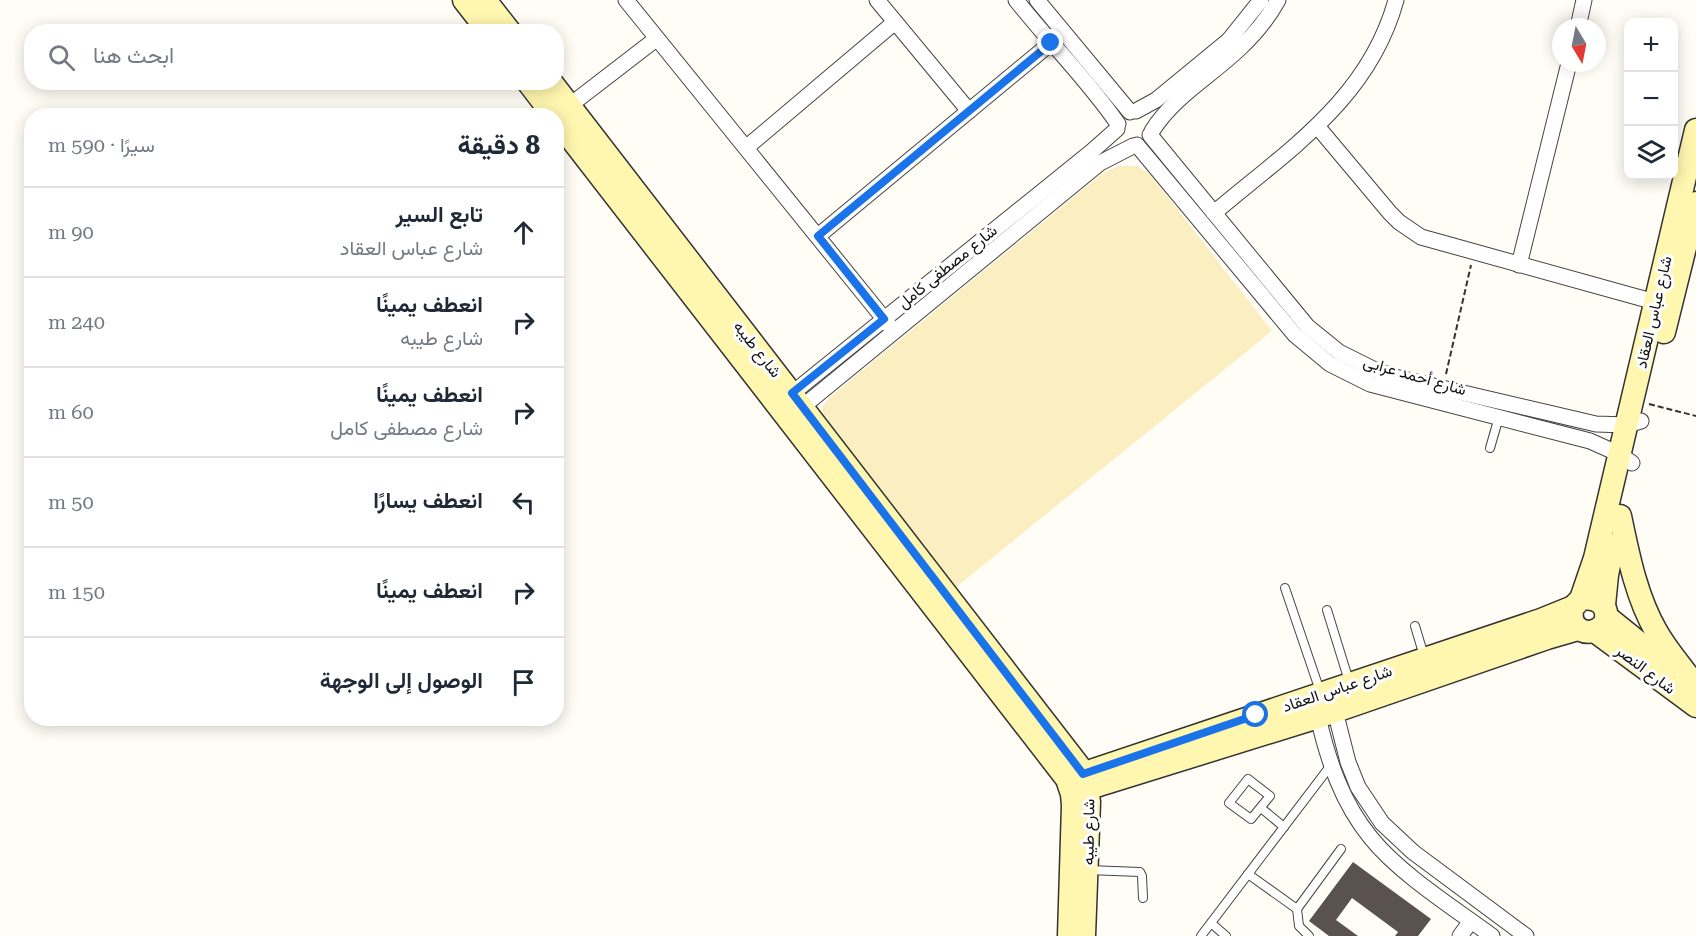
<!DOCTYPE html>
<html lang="ar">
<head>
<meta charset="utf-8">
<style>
  :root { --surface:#fff; --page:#f2f2f3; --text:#1f2937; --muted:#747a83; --line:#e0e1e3 }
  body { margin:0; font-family:"Roboto Serif",Vazirmatn,serif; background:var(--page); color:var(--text); direction:rtl }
  .controls { position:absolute; right:18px; top:18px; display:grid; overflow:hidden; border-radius:12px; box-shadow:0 3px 15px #0003 }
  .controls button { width:54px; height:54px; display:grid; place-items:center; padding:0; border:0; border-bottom:2px solid var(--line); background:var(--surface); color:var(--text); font:30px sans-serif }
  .compass { position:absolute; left:1552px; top:18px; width:54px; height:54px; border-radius:50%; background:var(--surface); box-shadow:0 3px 15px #0003; rotate:170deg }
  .stop { position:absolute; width:18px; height:18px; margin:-14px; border:4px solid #1a73e8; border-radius:50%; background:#fff }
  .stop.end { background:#1a73e8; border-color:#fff; box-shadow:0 2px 6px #0008 }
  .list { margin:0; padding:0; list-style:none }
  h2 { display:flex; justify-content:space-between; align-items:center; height:78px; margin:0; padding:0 24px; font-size:26px }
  h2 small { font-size:20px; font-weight:400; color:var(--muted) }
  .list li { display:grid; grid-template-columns:39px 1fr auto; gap:18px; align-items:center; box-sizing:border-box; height:90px; padding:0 24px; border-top:2px solid var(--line) }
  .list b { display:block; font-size:22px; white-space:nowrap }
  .list p { margin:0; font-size:20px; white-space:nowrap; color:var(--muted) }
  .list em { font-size:20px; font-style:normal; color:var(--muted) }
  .icon { flex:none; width:33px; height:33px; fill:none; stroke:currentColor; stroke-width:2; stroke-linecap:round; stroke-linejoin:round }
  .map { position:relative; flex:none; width:1696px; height:936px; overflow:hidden; direction:ltr }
  .search { position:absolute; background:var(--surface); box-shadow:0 3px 15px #0003; left:24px; top:24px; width:540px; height:66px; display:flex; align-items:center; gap:15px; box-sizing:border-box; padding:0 21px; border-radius:24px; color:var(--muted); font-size:22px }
  .panel { position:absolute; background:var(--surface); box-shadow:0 3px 15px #0003; left:24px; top:108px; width:540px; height:618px; border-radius:24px; direction:rtl }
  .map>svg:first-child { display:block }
  .sand { fill:#fbeec1 }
  .building { fill:#5a524d }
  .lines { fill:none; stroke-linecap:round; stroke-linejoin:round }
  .lane-casing { stroke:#444; stroke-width:10 }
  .street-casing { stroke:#444; stroke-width:17 }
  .secondary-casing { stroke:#333; stroke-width:25 }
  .path { stroke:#333; stroke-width:2; stroke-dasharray:6 3; stroke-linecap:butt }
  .lane { stroke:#fff; stroke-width:8 }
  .street { stroke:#fff; stroke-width:15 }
  .secondary { stroke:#fff6b0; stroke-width:22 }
  .route { stroke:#1a73e8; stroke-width:8 }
  .labels { text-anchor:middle; stroke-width:6; stroke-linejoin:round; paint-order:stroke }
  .street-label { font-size:16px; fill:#111; stroke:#fff }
</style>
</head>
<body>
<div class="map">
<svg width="1696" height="936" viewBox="0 0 1696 936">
  <rect width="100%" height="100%" fill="#fffdf5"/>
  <path class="sand" d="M1119,166H1136L1149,173L1272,331L955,588L826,426L822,408L829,398L1103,173Z"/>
  <path class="building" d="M1353,862L1431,919L1418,936H1395L1398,932L1352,898L1336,920L1358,936H1329L1309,921Z"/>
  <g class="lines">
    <defs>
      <g id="lane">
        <path d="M1490,448L1499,417"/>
        <path d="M1285,588L1320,691"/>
        <path d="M1327,610L1349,681"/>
        <path d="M1415,626L1424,656"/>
        <path d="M1248,779L1270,796L1251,819L1229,803Z"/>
        <path d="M1261,808L1284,827"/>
        <path d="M1088,870L1140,872L1142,876L1143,898"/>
        <path d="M1248,874L1297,909"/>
        <path d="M1211,923L1226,936"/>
        <path d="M1201,936L1331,765"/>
        <path d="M1309,936L1299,926L1297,909L1341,849"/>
      </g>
      <g id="street">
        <path d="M626,0L889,325"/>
        <path d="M877,0L969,111"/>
        <path d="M1016,0C1049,42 1088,80 1118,124"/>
        <path d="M1037,0L1130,112"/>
        <path d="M1578,27L1584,0"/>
        <path d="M569,106L656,39"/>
        <path d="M1136,111L1156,100L1229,40L1261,0"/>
        <path d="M1317,126L1390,213L1399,222L1421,237L1655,302"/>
        <path d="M1152,131C1174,96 1211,76 1240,48C1255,34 1268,18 1278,0"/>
        <path d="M1150,135L1307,326L1339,352L1375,370L1395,377L1596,424L1627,425L1641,421"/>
        <path d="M1137,145L1295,335L1330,364L1370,384L1590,441L1619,454L1632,463"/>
        <path d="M747,147L895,22"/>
        <path d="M1214,213C1288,150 1369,99 1396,0"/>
        <path d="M818,236L1051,43"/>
        <path d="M1519,265L1569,63"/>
        <path d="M784,400L1091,152L1117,129"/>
        <path d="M795,413L1100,163L1133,146"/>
        <path d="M1335,711L1348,762L1358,787L1382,823L1413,852L1526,936"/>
        <path d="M1318,717C1328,760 1342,803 1371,838C1400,874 1454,908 1492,936"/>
        <path d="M1460,936L1471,921"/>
      </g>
      <g id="secondary">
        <path d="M464,0L489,32"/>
        <path d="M485,0L510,32"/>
        <path d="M528,82L554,116"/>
        <path d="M551,82L1078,765L1086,781L1089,802L1084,936"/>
        <path d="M556,119L1067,779L1072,794L1073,805L1069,936"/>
        <path d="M1664,332L1696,203"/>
        <path d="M1620,516C1628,554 1636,596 1656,631C1667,651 1683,668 1696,687"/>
        <path d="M1581,599L1595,558L1696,130"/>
        <path d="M1604,605L1607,575L1613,545"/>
        <path d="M1607,617L1669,667"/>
        <path d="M1596,632L1696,706"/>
        <path d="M1070,778L1541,620L1573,607L1581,599C1598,596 1610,606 1605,623C1590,641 1566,629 1573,607"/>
        <path d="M1073,793L1318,717L1547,638L1578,629"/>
      </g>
    </defs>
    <use href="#lane" class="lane-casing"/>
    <use href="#street" class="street-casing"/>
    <use href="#secondary" class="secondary-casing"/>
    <g class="path">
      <path d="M1446,374L1471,265"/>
      <path d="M1649,404L1696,416"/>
    </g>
    <use href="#lane" class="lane"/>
    <use href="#street" class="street"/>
    <use href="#secondary" class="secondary"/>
  </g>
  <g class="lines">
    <path class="route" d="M1051,43L818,236L884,319L792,393L1083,774L1256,715"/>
  </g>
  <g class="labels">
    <g class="street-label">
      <text transform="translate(947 266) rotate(-39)" y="6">شارع مصطفى كامل</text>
      <text transform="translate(1653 312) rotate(-77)" y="6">شارع عباس العقاد</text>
      <text transform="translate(758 349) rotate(52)" y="6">شارع طيبه</text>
      <text transform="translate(1415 375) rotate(16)" y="6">شارع أحمد عرابى</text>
      <text transform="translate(1646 669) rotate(37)" y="6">شارع النصر</text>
      <text transform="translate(1337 688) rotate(-19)" y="6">شارع عباس العقاد</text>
      <text transform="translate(1088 832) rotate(-89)" y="6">شارع طيبه</text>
    </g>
  </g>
</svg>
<div class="controls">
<button>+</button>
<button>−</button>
<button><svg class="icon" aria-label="layers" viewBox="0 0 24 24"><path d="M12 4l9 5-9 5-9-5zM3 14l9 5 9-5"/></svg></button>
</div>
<svg class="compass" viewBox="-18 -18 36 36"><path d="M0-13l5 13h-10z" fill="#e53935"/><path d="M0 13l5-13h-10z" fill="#747a83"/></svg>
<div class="stop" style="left:1256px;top:715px"></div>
<div class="stop end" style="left:1051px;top:43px"></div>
<div class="search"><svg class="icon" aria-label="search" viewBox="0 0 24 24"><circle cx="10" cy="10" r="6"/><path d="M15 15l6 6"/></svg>ابحث هنا</div>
<section class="panel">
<h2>8 دقيقة<small>سيرًا · 590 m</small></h2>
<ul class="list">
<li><svg class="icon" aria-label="ahead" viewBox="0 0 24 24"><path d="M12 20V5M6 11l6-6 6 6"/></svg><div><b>تابع السير</b><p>شارع عباس العقاد</p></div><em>90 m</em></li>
<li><svg class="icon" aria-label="right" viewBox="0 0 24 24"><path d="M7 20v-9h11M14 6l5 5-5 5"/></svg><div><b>انعطف يمينًا</b><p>شارع طيبه</p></div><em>240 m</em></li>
<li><svg class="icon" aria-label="right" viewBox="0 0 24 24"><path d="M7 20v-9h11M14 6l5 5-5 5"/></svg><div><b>انعطف يمينًا</b><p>شارع مصطفى كامل</p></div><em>60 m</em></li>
<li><svg class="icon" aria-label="left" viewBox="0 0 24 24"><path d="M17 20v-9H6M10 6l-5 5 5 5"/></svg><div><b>انعطف يسارًا</b></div><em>50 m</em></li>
<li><svg class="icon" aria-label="right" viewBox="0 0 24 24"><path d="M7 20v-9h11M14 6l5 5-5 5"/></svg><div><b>انعطف يمينًا</b></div><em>150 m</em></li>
<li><svg class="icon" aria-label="arrive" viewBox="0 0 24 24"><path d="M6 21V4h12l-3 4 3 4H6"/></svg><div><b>الوصول إلى الوجهة</b></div></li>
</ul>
</section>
</div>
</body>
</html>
